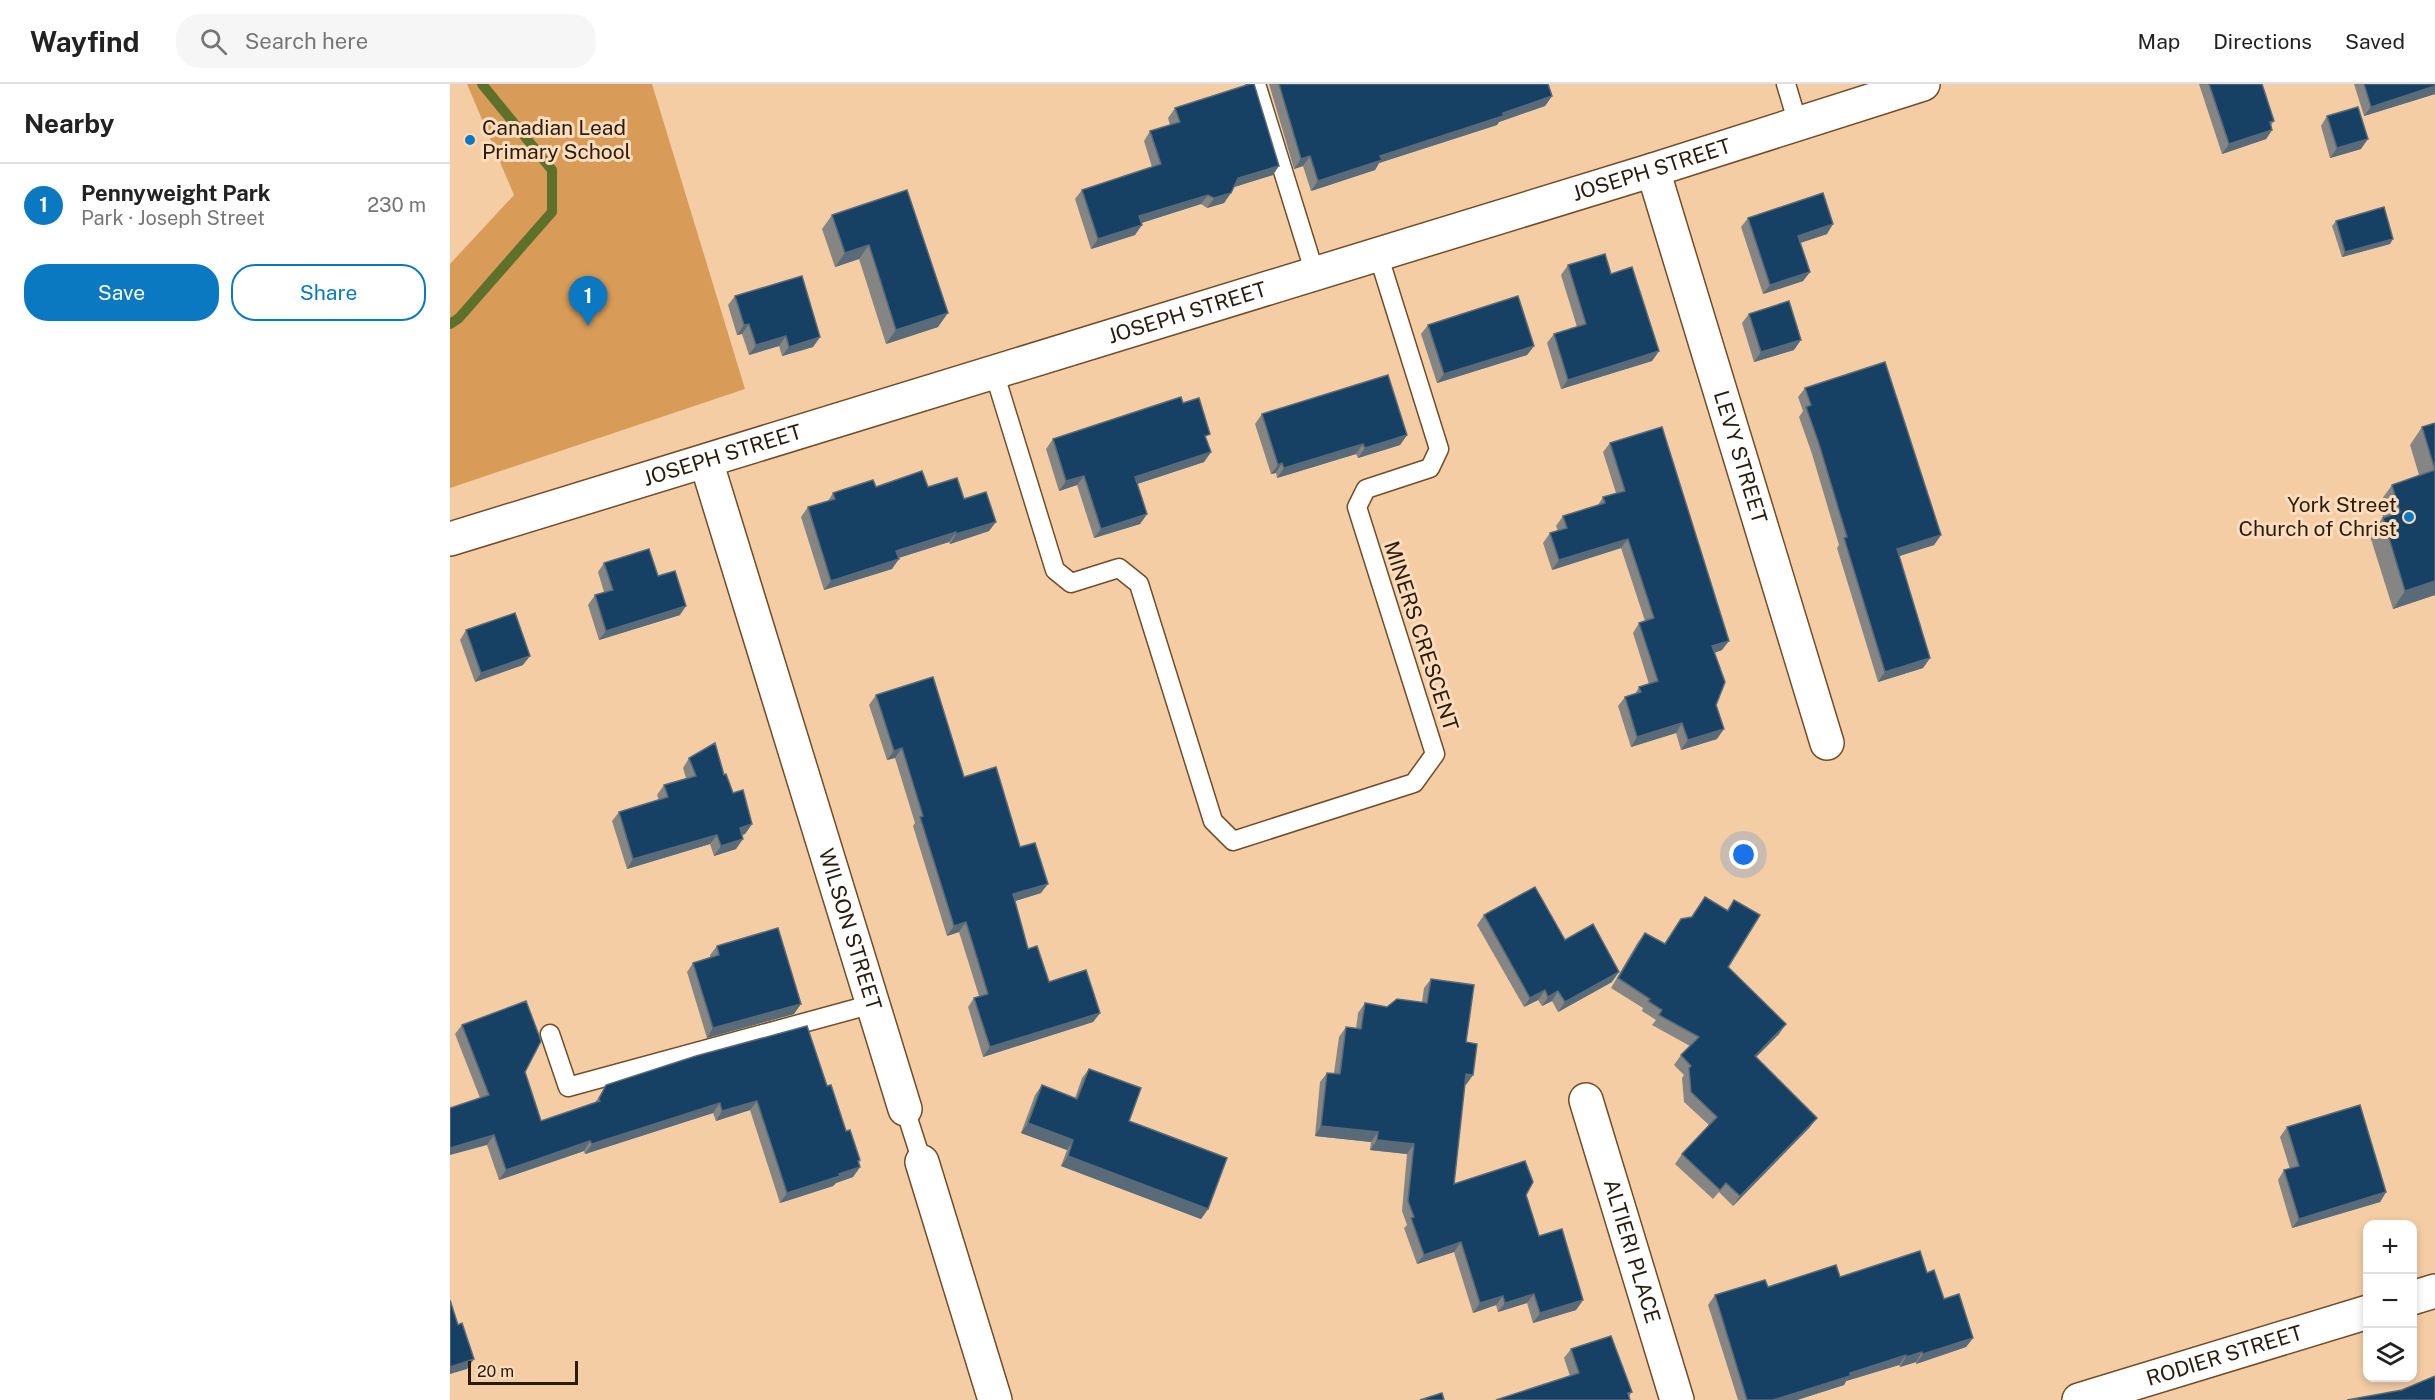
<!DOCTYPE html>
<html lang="en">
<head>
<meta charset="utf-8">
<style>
  :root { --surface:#fff; --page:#f6f6f6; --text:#222; --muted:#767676; --line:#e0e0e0; --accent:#0b78c2 }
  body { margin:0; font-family:"Public Sans",sans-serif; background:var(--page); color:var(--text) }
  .controls { position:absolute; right:18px; bottom:18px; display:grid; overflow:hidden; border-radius:12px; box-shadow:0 3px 9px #0003 }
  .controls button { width:54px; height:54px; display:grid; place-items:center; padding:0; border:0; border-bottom:2px solid var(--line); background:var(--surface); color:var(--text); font:30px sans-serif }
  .scale { position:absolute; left:18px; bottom:15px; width:110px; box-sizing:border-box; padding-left:6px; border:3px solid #2a1c0d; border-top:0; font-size:16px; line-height:21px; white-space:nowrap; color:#2a1c0d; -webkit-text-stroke:4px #fbdcbc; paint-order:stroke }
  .you { position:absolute; left:1294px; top:771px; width:21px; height:21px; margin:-15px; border:4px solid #fff; border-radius:50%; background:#1a73e8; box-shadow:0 0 0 9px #1a73e833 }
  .badge { display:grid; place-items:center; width:39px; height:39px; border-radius:50%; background:var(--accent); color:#fff; font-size:20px; font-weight:700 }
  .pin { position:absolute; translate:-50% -50px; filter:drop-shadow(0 2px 3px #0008) }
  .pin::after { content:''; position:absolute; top:32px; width:21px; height:18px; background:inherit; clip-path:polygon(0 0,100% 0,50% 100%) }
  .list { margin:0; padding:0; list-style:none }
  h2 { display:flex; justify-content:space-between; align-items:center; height:78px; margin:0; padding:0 24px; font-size:26px }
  h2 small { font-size:20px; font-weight:400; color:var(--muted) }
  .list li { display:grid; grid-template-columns:39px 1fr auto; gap:18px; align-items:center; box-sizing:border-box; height:84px; padding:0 24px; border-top:2px solid var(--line) }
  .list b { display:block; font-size:22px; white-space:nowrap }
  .list p { margin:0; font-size:20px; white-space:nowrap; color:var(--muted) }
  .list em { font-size:20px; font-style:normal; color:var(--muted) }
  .actions { display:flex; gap:12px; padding:18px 24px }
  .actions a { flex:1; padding:14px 0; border:2px solid var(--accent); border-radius:24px; text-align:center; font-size:21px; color:var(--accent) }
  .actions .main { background:var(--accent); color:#fff }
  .icon { flex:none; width:33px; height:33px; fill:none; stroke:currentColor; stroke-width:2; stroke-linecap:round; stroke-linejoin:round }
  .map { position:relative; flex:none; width:1985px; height:1316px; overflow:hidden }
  header { display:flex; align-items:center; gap:36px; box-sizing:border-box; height:84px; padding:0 30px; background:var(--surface); border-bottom:2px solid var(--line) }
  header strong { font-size:28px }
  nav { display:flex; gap:33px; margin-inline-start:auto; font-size:21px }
  .search { width:420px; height:54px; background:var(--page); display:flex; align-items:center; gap:15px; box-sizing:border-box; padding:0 21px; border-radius:24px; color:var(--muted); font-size:22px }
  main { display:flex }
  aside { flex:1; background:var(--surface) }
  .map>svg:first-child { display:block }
  .green { fill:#d99c58 }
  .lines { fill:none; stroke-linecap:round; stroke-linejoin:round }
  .stream { stroke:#5d712b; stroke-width:10 }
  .lane-casing { stroke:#6f4e29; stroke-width:21 }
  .street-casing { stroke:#6f4e29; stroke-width:36 }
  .lane { stroke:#fff; stroke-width:18 }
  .street { stroke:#fff; stroke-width:33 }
  .wall { fill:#858684 }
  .shaded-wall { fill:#596a78 }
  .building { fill:#164064; stroke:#596a78; stroke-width:1.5 }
  .poi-dot { fill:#0b78c2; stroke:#fbdcbc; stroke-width:2 }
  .labels { text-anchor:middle; stroke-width:6; stroke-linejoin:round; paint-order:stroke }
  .poi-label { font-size:21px; fill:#2a1c0d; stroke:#fbdcbc; text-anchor:start }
  .street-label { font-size:21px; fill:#2a1c0d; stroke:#fbdcbc }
</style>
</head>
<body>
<header>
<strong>Wayfind</strong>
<div class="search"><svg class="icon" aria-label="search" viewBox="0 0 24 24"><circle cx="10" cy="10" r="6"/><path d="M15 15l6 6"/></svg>Search here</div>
<nav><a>Map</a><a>Directions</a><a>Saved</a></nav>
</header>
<main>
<aside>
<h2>Nearby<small></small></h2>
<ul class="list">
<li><span class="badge">1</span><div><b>Pennyweight Park</b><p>Park · Joseph Street</p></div><em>230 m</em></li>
</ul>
<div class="actions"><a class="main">Save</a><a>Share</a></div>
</aside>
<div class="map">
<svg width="1985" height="1316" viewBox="0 0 1985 1316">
  <rect width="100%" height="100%" fill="#f4cda5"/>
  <path class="green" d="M17,0H202L295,305L0,404V180L64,111Z"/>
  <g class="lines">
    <path class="stream" d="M0,240L9,234L102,128V86L32,0"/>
    <defs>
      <g id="lane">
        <path d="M806,0L865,190"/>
        <path d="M1336,0L1348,40"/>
        <path d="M544,288L605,486L621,499L669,484L689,500L763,737L783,757L964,699L985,670L907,423L916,405L980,384L989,365L928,170"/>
        <path d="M100,950L118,1003L423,920"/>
        <path d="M455,1025L472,1078"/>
      </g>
      <g id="street">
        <path id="s1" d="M1203,86L1377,659"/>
        <path id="s2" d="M256,377L455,1025"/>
        <path id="s3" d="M0,455L1203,86L1473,0"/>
        <path id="s4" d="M1136,1016L1227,1316"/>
        <path d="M472,1078L545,1316"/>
        <path d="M1962,1214L1985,1207"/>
        <path id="s5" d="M1629,1316L1918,1228"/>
      </g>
    </defs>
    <use href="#lane" class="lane-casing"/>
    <use href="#street" class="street-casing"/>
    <use href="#lane" class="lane"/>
    <use href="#street" class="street"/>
  </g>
  <g class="wall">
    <path d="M819,0H1098L1102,12L1095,22L1049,38L1047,41L929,79L925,86L861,107L853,82L844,85Z"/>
    <path d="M1749,0H1812L1824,37L1821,41L1822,46L1816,55L1772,70Z"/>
    <path d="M1904,0H1985V10L1914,32Z"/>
    <path d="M725,24L823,91L784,103L774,119L757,124L751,120L691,139L685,151L641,165L625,115L632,106L702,83L694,57L700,47L720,41L718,34Z"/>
    <path d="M1877,32L1911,65L1880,74L1871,42Z"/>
    <path d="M457,106L488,243L436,260L409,175L385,183L372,145L382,131Z"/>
    <path d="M1298,134L1377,150L1350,159L1360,188L1353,197L1313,210L1291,143Z"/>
    <path d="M1886,137L1940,160L1892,173L1882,142Z"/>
    <path d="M1118,181L1161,190L1209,267L1202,277L1111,305L1097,259L1104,250L1127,243L1111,191Z"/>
    <path d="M285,212L370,253L363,263L332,272L329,262L299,271L292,250L287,251L278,221Z"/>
    <path d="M1299,230L1344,266L1304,278L1292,239Z"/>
    <path d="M978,241L1084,262L1077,271L987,299L971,250Z"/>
    <path d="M1355,304L1491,451L1484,461L1449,472L1480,574L1473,584L1428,598L1387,464L1389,461L1362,370L1349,333L1353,327L1348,313Z"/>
    <path d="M733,319L756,356L761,368L754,378L687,400L697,430L690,440L644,454L627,401L609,407L596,365L603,355Z"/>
    <path d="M812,330L957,351L950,361L908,374L906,370L827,394L826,389L821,390L805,340Z"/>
    <path d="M1985,339V511L1943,525L1920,452L1933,433L1929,419L1942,401L1969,391L1960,361L1972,343Z"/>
    <path d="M1160,359L1272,566L1264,569L1267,655L1231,666L1226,649L1181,663L1168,622L1175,613L1185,610L1189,603L1199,600L1183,549L1189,539L1195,537L1171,464L1102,486L1093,459L1100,449L1108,447L1106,442L1113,432L1148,421L1153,413L1166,409L1153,368Z"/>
    <path d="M426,403H478L514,415L539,447L500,460L499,458L448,474L442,485L374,506L351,433L358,423L378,417L383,409Z"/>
    <path d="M154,479L230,531L149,556L138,521L145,511L154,508L148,488Z"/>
    <path d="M16,546L73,581L25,598L10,556Z"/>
    <path d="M426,611L514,693L570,763L591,809L565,817L578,865L599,898L650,929L643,938L533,973L518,923L524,914L529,912L509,848L497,852L463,742L465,739L445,674L437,676L419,621Z"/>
    <path d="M239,674L274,691L283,709L302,740L295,750L292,751L286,765L264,772L260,760L177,785L162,737L169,728L209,716L207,711L214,701L236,694L233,684Z"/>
    <path d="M1255,813L1277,826L1284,816L1278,883L1329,950L1306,973L1360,1043L1283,1122L1269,1108L1263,1115L1225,1080L1232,1070L1259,1041L1234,1018L1232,994L1234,991L1224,981L1231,971L1240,962L1202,941L1206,936L1192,927L1193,924L1161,904L1188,858L1195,849L1214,860L1231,835L1242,833Z"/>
    <path d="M1034,831L1115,856L1162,898L1108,928L1102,917L1092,922L1088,916L1074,923L1027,841Z"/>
    <path d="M267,862L344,930L257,954L237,888L243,879L260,873V871Z"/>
    <path d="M981,895L1016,958V1001H1014L1004,1100L1076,1111L1089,1152L1133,1216L1126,1226L1083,1239L1077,1219L1048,1228L1046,1221L1023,1229L1004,1168L967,1180L954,1144L957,1141L952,1127L957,1070L920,1066L921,1058L865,1052L870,998L877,989H884L889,953L896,943L906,945L908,929L915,919L937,923L972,918L974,904Z"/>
    <path d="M12,941L75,988L91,1037L145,1019L156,1001L377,1002L396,1047L410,1076L409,1079L410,1083L403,1093L386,1099L383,1102L330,1119L300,1026L266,1037L263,1029L135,1070L134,1067L49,1096L37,1061L30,1014L5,950Z"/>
    <path d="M639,985L679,1037L758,1125L751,1135L611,1082L617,1066L571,1049L585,1011L592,1001L625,1014L632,994Z"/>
    <path d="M1837,1043L1936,1108L1930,1118L1842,1144L1828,1096L1834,1086L1840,1085L1830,1053Z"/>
    <path d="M1477,1189L1494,1215L1523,1254L1516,1263L1466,1280V1278L1450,1283L1449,1281L1396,1297L1394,1301L1347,1316H1288L1258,1221L1265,1211L1390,1193Z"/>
    <path d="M1121,1265L1182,1308L1179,1312L1120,1292L1114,1274Z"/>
  </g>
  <g class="shaded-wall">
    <path d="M1985,2V10L1914,32L1921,23Z"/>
    <path d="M1102,12L1095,22L1049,38L1047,41L929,79L925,86L861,107L868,97L930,72Z"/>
    <path d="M1822,46L1816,55L1772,70L1779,60Z"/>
    <path d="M1918,55L1911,65L1880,74L1887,64Z"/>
    <path d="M860,72L853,82L844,85L851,75Z"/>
    <path d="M829,82L823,91L781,104L788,94Z"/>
    <path d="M781,109L774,119L757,124L764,114Z"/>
    <path d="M758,111L751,120L682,142L689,132Z"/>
    <path d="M1383,140L1377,150L1341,162L1348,152Z"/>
    <path d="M692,141L685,151L641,165L648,155Z"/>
    <path d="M1943,155L1940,160L1892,173L1895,168Z"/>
    <path d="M419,161L409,175L385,183L395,169Z"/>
    <path d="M1360,188L1353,197L1313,210L1320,201Z"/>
    <path d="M498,229L488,243L436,260L446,246Z"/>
    <path d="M299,240L292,250L287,251L294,241Z"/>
    <path d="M336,252L329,262L299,271L306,261Z"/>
    <path d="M370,253L363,263L332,272L339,263Z"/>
    <path d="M1351,256L1344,266L1304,278L1311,268Z"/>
    <path d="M1084,262L1077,271L987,299L994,290Z"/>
    <path d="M1209,267L1202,277L1111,305L1118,296Z"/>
    <path d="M957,351L950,361L908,374L915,364Z"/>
    <path d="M913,360L906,370L827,394L834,384Z"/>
    <path d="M761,368L754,378L678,403L685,393Z"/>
    <path d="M832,379L826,389L821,390L828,381Z"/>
    <path d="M634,392L627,401L609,407L616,397Z"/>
    <path d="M697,430L690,440L644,454L651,445Z"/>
    <path d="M546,438L539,447L500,460L506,450Z"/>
    <path d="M506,448L499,458L439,477L446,467Z"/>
    <path d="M1491,451L1484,461L1440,475L1447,465Z"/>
    <path d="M1178,455L1171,464L1102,486L1109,476Z"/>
    <path d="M449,475L442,485L374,506L381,497Z"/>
    <path d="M1985,497V511L1943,525L1955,507Z"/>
    <path d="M236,522L230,531L149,556L156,547Z"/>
    <path d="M1279,557L1272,566L1255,572L1262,562Z"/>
    <path d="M80,572L73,581L25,598L31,589Z"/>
    <path d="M1480,574L1473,584L1428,598L1435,588Z"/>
    <path d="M1232,639L1226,649L1181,663L1187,653Z"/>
    <path d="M1274,645L1267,655L1231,666L1238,656Z"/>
    <path d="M452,664L445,674L437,676L444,667Z"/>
    <path d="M302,740L295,750L283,754L290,744Z"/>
    <path d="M267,751L260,760L177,785L183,775Z"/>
    <path d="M293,755L286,765L264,772L271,762Z"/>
    <path d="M598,800L591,809L556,820L563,810Z"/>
    <path d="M516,838L509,848L497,852L504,842Z"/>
    <path d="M1169,888L1162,898L1108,928L1115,918Z"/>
    <path d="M1095,906L1088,916L1074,923L1080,914Z"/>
    <path d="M1108,907L1102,917L1092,922L1098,913Z"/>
    <path d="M351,920L344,930L257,954L263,944Z"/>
    <path d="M650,929L643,938L533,973L540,963Z"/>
    <path d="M1336,940L1329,950L1298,981L1305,972Z"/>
    <path d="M1016,990L1023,991L1016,1001L1009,1000Z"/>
    <path d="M307,1017L300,1026L266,1037L272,1027Z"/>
    <path d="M270,1019L263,1029L135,1070L142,1060Z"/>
    <path d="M1367,1034L1360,1043L1283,1122L1290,1112Z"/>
    <path d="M578,1039L623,1056L617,1066L571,1049Z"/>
    <path d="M871,1042L928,1048L921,1058L865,1052Z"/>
    <path d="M44,1051L37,1061L0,1071V1064Z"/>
    <path d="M927,1056L964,1060L957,1070L920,1066Z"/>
    <path d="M140,1057L134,1067L49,1096L56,1086Z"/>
    <path d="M618,1072L758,1125L751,1135L611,1082Z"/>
    <path d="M410,1076L404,1085L410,1083L403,1093L386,1099L383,1102L330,1119L337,1109L389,1090Z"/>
    <path d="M1936,1108L1930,1118L1842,1144L1849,1135Z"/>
    <path d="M1011,1158L1004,1168L967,1180L974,1171Z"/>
    <path d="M1084,1210L1077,1219L1048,1228L1055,1219Z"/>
    <path d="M1053,1212L1046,1221L1023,1229L1030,1219Z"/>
    <path d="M1133,1216L1126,1226L1083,1239L1090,1229Z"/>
    <path d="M1523,1254L1516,1263L1466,1280L1473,1270Z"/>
    <path d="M1472,1268L1466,1278L1450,1283L1456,1273Z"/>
    <path d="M1456,1271L1449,1281L1396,1297L1394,1301L1347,1316H1323L1400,1289Z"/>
    <path d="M24,1275L17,1285L0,1290V1283Z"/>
  </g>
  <g class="building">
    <path d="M800,0H804L829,82L788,94L781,109L764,114L758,111L689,132L692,141L648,155L632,106L711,80L700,47L730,38L725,24Z"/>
    <path d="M829,0H1098L1102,12L1053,29V32L930,72L932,76L868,97L860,72L851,75Z"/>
    <path d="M1759,0H1812L1824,37L1820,38L1822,46L1779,60Z"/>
    <path d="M1914,0H1985V2L1921,23Z"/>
    <path d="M1908,23L1918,55L1887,64L1877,32Z"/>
    <path d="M457,106L498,229L446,246L419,161L395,169L382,131Z"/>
    <path d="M1373,109L1383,140L1348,152L1360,188L1320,201L1298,134Z"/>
    <path d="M1934,123L1943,155L1895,168L1886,137Z"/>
    <path d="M1155,170L1161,190L1182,183L1209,267L1118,296L1104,250L1136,240L1118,181Z"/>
    <path d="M352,192L370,253L339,263L336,252L306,261L299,240L294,241L285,212Z"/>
    <path d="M1068,212L1084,262L994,290L978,241Z"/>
    <path d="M1339,217L1351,256L1311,268L1299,230Z"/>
    <path d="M1435,278L1491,451L1447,465L1480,574L1435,588L1394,454L1397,453L1369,360L1356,323L1361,321L1355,304Z"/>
    <path d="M938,291L957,351L915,364L913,360L834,384L832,379L828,381L812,330Z"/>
    <path d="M731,313L733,319L749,314L760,350L755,352L761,368L685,393L697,430L651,445L634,392L616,397L603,355Z"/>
    <path d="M1985,339V497L1955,507L1933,434L1950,428L1942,401L1985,386L1972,343Z"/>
    <path d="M1212,343L1279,557L1262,562L1275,598L1266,621L1274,645L1238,656L1232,639L1187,653L1175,613L1191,608L1189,603L1208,597L1189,539L1204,534L1178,455L1109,476L1100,449L1117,444L1113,432L1155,419L1153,413L1175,407L1160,359Z"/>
    <path d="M472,387L478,403L507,394L514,415L536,408L546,438L506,450V448L446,467L449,475L381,497L358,423L385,415L383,409L423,396L426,403Z"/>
    <path d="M199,465L208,492L225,487L236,522L156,547L145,511L163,506L154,479Z"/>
    <path d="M65,529L80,572L31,589L16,546Z"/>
    <path d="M483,593L514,693L546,683L570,763L585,759L598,800L563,810L578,865L587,862L599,898L636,886L650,929L540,963L524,914L538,910L516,838L504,842L470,733L473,732L452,664L444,667L426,611Z"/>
    <path d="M265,659L274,691L276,690L283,709L293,706L302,740L290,744L293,755L271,762L267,751L183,775L169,728L218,713L214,701L246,692L239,674Z"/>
    <path d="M1085,803L1115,856L1143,840L1169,888L1115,918L1108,907L1098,913L1095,906L1080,914L1034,831Z"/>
    <path d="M1255,813L1278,827L1284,816L1310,831L1278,883L1336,940L1305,972L1367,1034L1290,1112L1276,1099L1270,1106L1232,1070L1267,1033L1241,1008L1239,984L1241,982L1231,971L1249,953L1209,931L1212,926L1198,917L1200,915L1168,894L1195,849L1215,860L1231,835L1242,833Z"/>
    <path d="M328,844L351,920L263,944L243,879L269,871L267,862Z"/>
    <path d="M981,895L1024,901L1016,958L1027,960L1023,991L1016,990L1004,1100L1075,1077L1083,1098L1076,1111L1089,1152L1112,1145L1133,1216L1090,1229L1084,1210L1055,1219L1053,1212L1030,1219L1011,1158L974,1171L961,1134L964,1133L958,1117L964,1060L927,1056L928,1048L871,1042L877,989L890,990L896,943L911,945L915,919L937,923L947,915L977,919Z"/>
    <path d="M76,917L91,957L75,988L91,1037L150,1017L149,1015L156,1001L246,972L357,942L377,1002L381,1001L396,1047L400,1046L410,1076L408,1077L410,1083L389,1090L390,1092L337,1109L307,1017L272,1027L270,1019L142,1060L140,1057L56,1086L44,1051L0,1064V1024L39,1011L12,941Z"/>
    <path d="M639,985L691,1004L679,1037L777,1074L758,1125L618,1072L623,1056L578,1039L592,1001L627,1015Z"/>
    <path d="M1910,1021L1936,1108L1849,1135L1834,1086L1849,1082L1837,1043Z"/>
    <path d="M1470,1167L1477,1189L1484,1186L1494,1215L1509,1210L1523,1254L1473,1270L1472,1268L1456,1273V1271L1400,1289V1292L1323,1316H1297L1265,1211L1315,1196L1318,1203L1386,1181L1390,1193Z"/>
    <path d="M0,1216L8,1241L12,1239L24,1275L0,1283Z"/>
    <path d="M1161,1252L1182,1308L1178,1309L1180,1316H1046L1129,1289L1121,1265Z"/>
    <path d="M1985,1292V1316H1897L1952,1306Z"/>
    <path d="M992,1309L994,1316H970Z"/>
  </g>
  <g class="poi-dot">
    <circle cx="20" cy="56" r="6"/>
    <circle cx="1959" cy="433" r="6"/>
  </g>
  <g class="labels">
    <g class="poi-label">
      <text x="32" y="51">Canadian Lead<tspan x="32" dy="24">Primary School</tspan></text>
      <text x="1947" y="428" text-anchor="end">York Street<tspan x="1947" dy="24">Church of Christ</tspan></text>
    </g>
    <g class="street-label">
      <text dy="7" stroke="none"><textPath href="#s3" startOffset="1257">JOSEPH STREET</textPath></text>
      <text dy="7" stroke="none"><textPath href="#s3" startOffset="771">JOSEPH STREET</textPath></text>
      <text dy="7" stroke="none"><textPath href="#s3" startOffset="285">JOSEPH STREET</textPath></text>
      <text dy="7" stroke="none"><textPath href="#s1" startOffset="300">LEVY STREET</textPath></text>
      <text transform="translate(971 552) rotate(72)" y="7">MINERS CRESCENT</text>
      <text dy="7" stroke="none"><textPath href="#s2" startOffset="490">WILSON STREET</textPath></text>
      <text dy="7" stroke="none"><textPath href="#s4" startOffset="158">ALTIERI PLACE</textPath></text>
      <text dy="7" stroke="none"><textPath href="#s5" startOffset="152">RODIER STREET</textPath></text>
    </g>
  </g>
</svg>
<div class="controls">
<button>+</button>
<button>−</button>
<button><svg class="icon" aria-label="layers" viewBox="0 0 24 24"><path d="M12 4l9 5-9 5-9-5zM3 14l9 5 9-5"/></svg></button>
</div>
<div class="scale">20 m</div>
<div class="you"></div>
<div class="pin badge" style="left:138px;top:242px">1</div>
</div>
</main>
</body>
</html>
